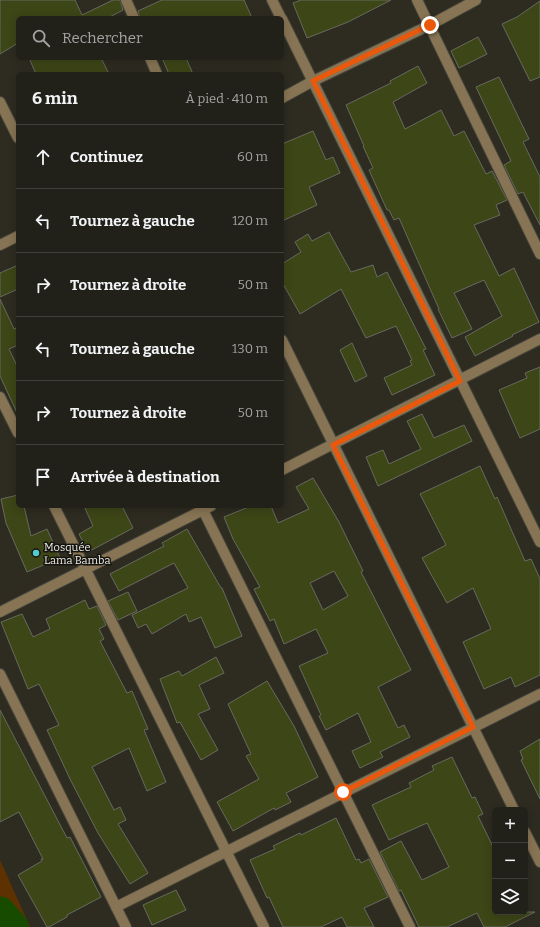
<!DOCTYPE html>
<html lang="fr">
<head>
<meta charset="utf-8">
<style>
  :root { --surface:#222119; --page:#2e2e26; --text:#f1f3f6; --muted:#a2a3a2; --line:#3f3e38 }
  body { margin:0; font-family:Bitter,serif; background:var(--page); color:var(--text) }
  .controls { position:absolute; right:12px; bottom:12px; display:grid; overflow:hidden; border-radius:6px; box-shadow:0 2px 10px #0003 }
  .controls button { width:36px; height:36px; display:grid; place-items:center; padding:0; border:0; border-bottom:1px solid var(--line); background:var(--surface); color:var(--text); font:20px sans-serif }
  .stop { position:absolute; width:12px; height:12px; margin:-9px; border:3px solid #ea580c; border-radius:50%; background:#fff }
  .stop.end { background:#ea580c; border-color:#fff; box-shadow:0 1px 4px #0008 }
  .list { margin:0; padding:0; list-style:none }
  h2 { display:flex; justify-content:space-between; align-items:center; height:52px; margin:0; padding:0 16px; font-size:17px }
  h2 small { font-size:13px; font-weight:400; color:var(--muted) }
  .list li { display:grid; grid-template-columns:26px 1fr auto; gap:12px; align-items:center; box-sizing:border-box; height:64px; padding:0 16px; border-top:1px solid var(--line) }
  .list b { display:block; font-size:15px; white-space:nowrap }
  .list em { font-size:13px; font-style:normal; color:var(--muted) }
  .icon { flex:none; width:22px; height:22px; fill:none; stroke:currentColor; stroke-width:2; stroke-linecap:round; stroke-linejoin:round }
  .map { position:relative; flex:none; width:540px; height:927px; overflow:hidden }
  .search { position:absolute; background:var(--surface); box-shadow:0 2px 10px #0003; left:16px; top:16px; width:268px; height:44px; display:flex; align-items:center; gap:10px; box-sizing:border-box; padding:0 14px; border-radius:6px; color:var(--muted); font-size:15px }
  .panel { position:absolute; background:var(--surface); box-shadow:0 2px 10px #0003; left:16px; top:72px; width:268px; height:436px; border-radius:6px }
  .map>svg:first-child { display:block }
  .green { fill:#5e3200 }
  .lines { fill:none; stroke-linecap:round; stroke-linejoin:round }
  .river { stroke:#174c00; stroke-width:31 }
  .building { fill:#3d4617; stroke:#676a5e; fill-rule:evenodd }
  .minor-casing { stroke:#49473c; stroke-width:12 }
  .minor { stroke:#877454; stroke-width:10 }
  .route { stroke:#ea580c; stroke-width:5 }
  .poi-dot { fill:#52cdce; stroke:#15140f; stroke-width:1.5 }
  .labels { text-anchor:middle; stroke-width:3; stroke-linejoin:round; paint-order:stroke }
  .poi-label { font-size:11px; fill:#ecebe4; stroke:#15140f; text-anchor:start }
</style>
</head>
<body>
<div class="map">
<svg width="540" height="927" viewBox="0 0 540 927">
  <rect width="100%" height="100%" fill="#2e2c21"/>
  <path class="green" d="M0,860L30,927H0Z"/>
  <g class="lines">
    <path class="river" d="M0,912L13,927"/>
  </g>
  <g class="building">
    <path d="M0,0H75L82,15L113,0H120L123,10L108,18H18V43L0,54Z"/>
    <path d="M162,0H244L252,18H140L138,11Z"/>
    <path d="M301,0H391L348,22L307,38L293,3Z"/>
    <path d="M540,1V77L530,81L502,24L517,17Z"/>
    <path d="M478,37L487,54L459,68L451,51Z"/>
    <path d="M29,58H101L109,74H36Z"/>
    <path d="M162,58H186L193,74H169Z"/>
    <path d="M418,66L427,83L393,102L405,129L441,110L454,136L464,131L486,174L492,171L507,200L496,205L500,215L474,225L499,276L514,268L539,322L512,335L513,336L475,356L465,337L502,316L484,280L454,293L472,329L452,338L438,309H439L399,218L394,220L389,210H387L369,170L373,168L363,146H364L346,105L391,83L390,81Z"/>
    <path d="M499,77L529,139L523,142L540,177V225L523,192L518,194L504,165L511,161L476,87Z"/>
    <path d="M313,131L326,160L333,157L340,173L309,187L317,205L282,221V144Z"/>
    <path d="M329,232L351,272L373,265L377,277L387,272L426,349L423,350L435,375L392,395L384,378L412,365L410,361L412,360L396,326L366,338L341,289L300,314L282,282V264L301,252L295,242L308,234L312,241Z"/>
    <path d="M18,265V289L0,297V273Z"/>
    <path d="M0,299L14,329L18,327V345L9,349L18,368V415L0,376Z"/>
    <path d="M352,343L367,376L355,382L340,350Z"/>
    <path d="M540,367V429L520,438L499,390L527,378L525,373Z"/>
    <path d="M422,414L434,438L464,425L472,441L378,486L366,457L383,450L389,464L421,449L407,421Z"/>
    <path d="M480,466L495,499L497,497L525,561L531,559L540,579V675L515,687L511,677L484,689L463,642L491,629L473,588L447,603L422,558L446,545L420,494Z"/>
    <path d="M313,478L339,522L363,571L361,572L411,670L378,687L398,728L404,725L410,737L380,752L383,757L360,768L352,751L371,742L358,713L326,730L319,716L321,715L299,666L328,653L316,629L284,644L274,619L270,621L254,589L260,587L233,539L224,517L251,506H271L278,523L309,509L296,487ZM334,571L348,596L323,610L310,583Z"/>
    <path d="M18,495V506H24L31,536L47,529L60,558L27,572L6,523L1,499Z"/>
    <path d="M84,506H122L133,528L88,552L79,534L93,526Z"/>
    <path d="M187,529L221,588H222L242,636L215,648L201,617L189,622L186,614L152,634L146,624L138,628L132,615L188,588L174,563L119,591L110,574L164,546L162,543Z"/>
    <path d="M128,592L137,611L118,620L108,601Z"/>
    <path d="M85,600L89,609L97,606L106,625L99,629L104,639L100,641L127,693L132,691L148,729L144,730L166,782L147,791L129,748L92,767L114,810L120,807L126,820L118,824L148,873L130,884L98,833L71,781L47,730L59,725L39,684L28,689L1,622L22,614L33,637L50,629L46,619Z"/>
    <path d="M216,657L224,673L199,685L210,709L198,714L218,750L201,760L180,722L177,723L160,679L179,671L182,676Z"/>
    <path d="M267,681L294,726L318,777L286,793L291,802L275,810L274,808L233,831L217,802L259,779L246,756L251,754L228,704Z"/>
    <path d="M0,710L67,838L70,837L101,897L67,915V917L49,927H47L18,875L42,861L41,859H43L19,812L0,822Z"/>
    <path d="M540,739V799L521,760L523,759L520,751Z"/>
    <path d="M452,757L472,798L475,797L483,814L478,816L495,851V912H535L505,927H484L477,913L447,927H419L401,890L399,891L380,852L401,841L422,880L449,867L427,823L389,840L372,805L411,787L409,783L434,770L432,766Z"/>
    <path d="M336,818L356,860L359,859L361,863L369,859L388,897L364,908L374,927H347L342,917L321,927H283L269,897L267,898L250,860L275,849L273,846L300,833L301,835Z"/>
    <path d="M176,890L186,910L152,925L143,905Z"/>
  </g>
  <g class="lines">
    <defs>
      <g id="minor">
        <path d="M126,0L134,18"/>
        <path d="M272,0L281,18"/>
        <path d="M417,0L540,254"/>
        <path d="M282,19L540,542"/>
        <path d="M150,58L157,74"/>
        <path d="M282,98L313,81L430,25L476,0"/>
        <path d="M0,102L18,138"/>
        <path d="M0,245L18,236"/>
        <path d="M282,340L514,810"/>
        <path d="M0,397L18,433"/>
        <path d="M282,470L540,339"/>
        <path d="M54,506L264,927"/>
        <path d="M201,506L410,927"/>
        <path d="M0,612L211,506"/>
        <path d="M0,674L126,927"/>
        <path d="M525,832L540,862"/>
        <path d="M116,907L540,694"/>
      </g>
    </defs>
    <use href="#minor" class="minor-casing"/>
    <use href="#minor" class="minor"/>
  </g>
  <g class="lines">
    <path class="route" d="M343,792L473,727L333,445L460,381L313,81L430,25"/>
  </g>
  <circle class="poi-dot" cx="36" cy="553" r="4"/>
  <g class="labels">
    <g class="poi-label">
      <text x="44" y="551">Mosquée<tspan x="44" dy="13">Lama Bamba</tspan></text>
    </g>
  </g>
</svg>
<div class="controls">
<button>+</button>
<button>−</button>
<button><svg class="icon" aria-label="layers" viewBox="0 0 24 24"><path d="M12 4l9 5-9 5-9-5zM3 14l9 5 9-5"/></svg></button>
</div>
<div class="stop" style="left:343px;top:792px"></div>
<div class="stop end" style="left:430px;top:25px"></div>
<div class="search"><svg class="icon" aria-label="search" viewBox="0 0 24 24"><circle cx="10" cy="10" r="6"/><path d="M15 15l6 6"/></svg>Rechercher</div>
<section class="panel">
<h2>6 min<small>À pied · 410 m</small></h2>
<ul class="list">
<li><svg class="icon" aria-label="ahead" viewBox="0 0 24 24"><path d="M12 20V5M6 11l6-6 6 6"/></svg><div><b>Continuez</b></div><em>60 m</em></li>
<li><svg class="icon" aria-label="left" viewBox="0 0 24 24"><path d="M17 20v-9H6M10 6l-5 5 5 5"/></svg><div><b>Tournez à gauche</b></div><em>120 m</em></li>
<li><svg class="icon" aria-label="right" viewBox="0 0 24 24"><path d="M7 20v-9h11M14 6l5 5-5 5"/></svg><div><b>Tournez à droite</b></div><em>50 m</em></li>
<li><svg class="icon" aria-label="left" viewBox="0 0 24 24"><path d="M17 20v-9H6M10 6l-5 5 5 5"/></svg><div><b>Tournez à gauche</b></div><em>130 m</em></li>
<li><svg class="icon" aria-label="right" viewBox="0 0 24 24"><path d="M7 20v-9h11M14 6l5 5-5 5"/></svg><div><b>Tournez à droite</b></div><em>50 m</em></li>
<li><svg class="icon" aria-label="arrive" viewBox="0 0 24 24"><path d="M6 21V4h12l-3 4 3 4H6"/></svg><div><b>Arrivée à destination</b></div></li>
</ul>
</section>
</div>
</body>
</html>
